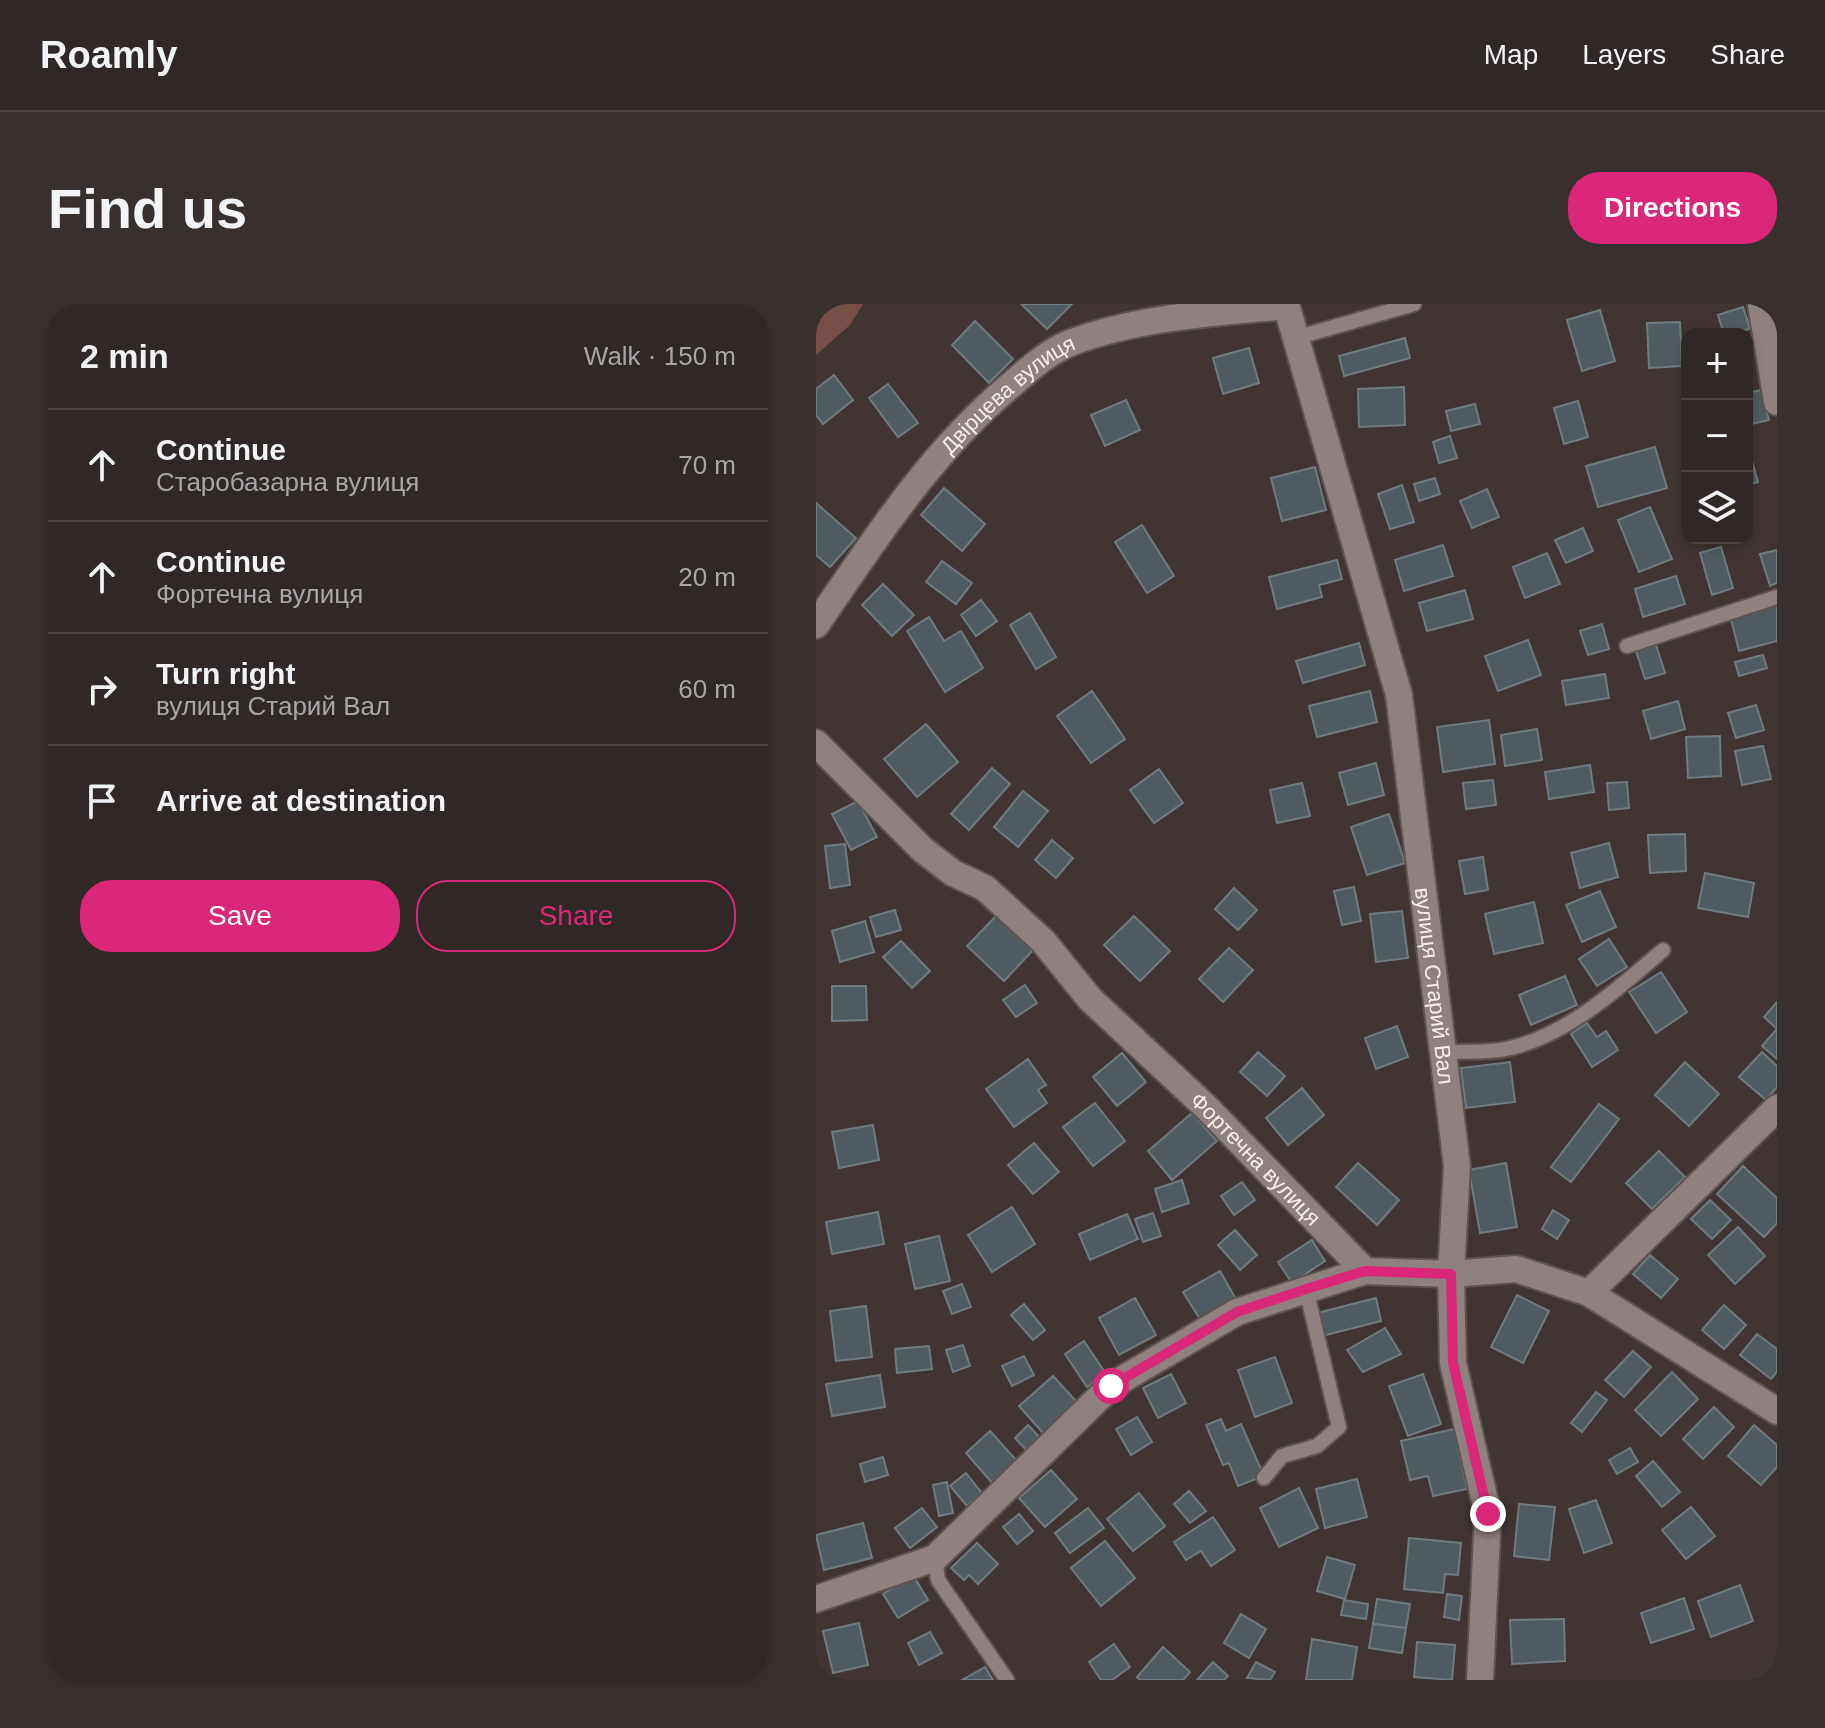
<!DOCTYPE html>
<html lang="en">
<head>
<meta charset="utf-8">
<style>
  :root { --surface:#302826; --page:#38302e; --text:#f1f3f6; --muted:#a8a6a7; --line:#4b4443; --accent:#db2777 }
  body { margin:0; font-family:Arial,sans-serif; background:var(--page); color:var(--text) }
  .controls { position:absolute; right:24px; top:24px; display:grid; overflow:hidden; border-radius:16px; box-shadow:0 4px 12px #0003 }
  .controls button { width:72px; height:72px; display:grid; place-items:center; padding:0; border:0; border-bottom:2px solid var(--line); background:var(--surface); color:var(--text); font:40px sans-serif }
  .stop { position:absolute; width:24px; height:24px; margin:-18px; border:6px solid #db2777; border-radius:50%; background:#fff }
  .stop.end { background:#db2777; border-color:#fff; box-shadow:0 2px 8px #0008 }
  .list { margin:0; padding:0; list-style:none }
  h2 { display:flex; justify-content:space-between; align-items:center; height:104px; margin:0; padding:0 32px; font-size:34px }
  h2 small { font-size:26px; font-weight:400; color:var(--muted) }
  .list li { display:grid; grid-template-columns:52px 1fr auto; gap:24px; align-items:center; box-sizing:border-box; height:112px; padding:0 32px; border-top:2px solid var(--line) }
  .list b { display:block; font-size:30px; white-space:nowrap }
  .list p { margin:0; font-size:26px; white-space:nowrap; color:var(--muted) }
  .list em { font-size:26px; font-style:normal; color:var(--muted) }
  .actions { display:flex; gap:16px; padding:24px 32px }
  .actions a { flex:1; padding:18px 0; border:2px solid var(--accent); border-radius:32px; text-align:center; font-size:28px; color:var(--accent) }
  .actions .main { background:var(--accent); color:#fff }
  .icon { flex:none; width:44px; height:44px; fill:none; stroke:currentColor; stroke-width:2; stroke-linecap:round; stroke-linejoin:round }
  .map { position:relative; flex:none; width:961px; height:1376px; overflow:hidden; border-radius:32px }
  header { display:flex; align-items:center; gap:48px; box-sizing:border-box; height:112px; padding:0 40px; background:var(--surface); border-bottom:2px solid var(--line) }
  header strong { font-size:38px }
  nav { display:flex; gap:44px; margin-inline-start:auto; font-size:28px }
  .intro { display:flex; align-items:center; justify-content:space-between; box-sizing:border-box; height:192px; padding:0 48px }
  h1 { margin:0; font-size:56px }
  .button { padding:20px 36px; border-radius:32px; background:var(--accent); color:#fff; font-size:28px; font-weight:700 }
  main { display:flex; gap:48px; padding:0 48px }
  aside { flex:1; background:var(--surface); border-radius:32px; box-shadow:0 4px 12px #0003 }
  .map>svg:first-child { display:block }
  .green { fill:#784f48 }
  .building { fill:#505b61; stroke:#6f7b81; stroke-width:2 }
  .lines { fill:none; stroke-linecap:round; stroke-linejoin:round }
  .lane-casing { stroke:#5d5351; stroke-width:18 }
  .street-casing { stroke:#5d5351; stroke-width:30 }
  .lane { stroke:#8f817f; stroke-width:14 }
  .street { stroke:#8f817f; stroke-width:26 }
  .route { stroke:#db2777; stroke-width:10 }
  .labels { text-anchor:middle; stroke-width:7; stroke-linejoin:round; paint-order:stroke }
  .street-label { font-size:22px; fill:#f5eeec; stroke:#403533 }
</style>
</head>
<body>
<header>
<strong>Roamly</strong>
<nav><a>Map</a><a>Layers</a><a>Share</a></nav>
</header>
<div class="intro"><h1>Find us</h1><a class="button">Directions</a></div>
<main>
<aside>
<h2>2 min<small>Walk · 150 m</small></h2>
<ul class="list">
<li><svg class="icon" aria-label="ahead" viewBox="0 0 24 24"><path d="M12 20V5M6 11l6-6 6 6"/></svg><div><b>Continue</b><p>Старобазарна вулиця</p></div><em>70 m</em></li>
<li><svg class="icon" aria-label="ahead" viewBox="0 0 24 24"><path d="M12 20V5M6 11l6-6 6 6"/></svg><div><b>Continue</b><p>Фортечна вулиця</p></div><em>20 m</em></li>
<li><svg class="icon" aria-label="right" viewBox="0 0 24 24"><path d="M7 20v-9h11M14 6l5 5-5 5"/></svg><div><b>Turn right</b><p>вулиця Старий Вал</p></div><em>60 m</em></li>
<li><svg class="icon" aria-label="arrive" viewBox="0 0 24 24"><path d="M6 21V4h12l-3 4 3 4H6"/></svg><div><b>Arrive at destination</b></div></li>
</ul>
<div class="actions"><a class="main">Save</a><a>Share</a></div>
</aside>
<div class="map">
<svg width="961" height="1376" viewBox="0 0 961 1376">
  <rect width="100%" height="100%" fill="#403533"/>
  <path class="green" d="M0,0H47L34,21L0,51Z"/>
  <g class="building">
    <path d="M205,0H256L231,25Z"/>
    <path d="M927,3L934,25L908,30L902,11Z"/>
    <path d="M784,6L799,57L766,67L751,16Z"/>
    <path d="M159,17L197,55L173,79L136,41Z"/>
    <path d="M864,18L866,62L833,64L831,19Z"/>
    <path d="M589,34L594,54L528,72L523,52Z"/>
    <path d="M433,44L443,79L407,90L397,54Z"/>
    <path d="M18,71L37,96L7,120L0,111V85Z"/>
    <path d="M72,80L102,119L82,133L53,94Z"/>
    <path d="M588,83L589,121L543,123L542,85Z"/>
    <path d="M945,86L953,116L931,121V89Z"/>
    <path d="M310,96L324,126L289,142L275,111Z"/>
    <path d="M762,97L772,133L748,140L738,104Z"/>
    <path d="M659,100L664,120L635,127L630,107Z"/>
    <path d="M634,132L641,154L623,159L617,138Z"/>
    <path d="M931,140L942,178L931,181Z"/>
    <path d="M839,143L851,184L782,203L770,162Z"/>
    <path d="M499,163L510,206L466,217L455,174Z"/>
    <path d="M619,174L624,190L603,197L598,180Z"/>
    <path d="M586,181L598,218L574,225L562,190Z"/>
    <path d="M128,184L169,220L146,247L105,211Z"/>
    <path d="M671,185L683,213L656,224L644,197Z"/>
    <path d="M0,199L40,234L14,263L0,251Z"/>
    <path d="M834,203L856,255L823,268L802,216Z"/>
    <path d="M326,221L358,272L331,289L299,238Z"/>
    <path d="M767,224L777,247L750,259L739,236Z"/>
    <path d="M627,241L637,272L588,287L579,256Z"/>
    <path d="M905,243L917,284L896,291L884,249Z"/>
    <path d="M961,246V279L954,282L944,250Z"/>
    <path d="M731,249L744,280L709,294L697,263Z"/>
    <path d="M521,256L526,275L503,281L506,293L461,305L453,273Z"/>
    <path d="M126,257L156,279L140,300L110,278Z"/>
    <path d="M860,272L869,300L827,313L819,285Z"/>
    <path d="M67,280L98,311L76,332L46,301Z"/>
    <path d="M649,286L657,315L611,327L603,299Z"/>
    <path d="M165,296L181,317L160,332L145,311Z"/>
    <path d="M961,300V337L923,347L914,311Z"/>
    <path d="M214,309L240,353L220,365L194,321Z"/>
    <path d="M113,313L128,337L145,327L167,364L129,388L91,327Z"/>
    <path d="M786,320L793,345L772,351L764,327Z"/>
    <path d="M712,336L725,371L682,387L669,352Z"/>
    <path d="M543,339L549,361L487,379L480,357Z"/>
    <path d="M840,341L849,369L829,375L820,347Z"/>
    <path d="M947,351L951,364L923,372L919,358Z"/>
    <path d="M789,370L793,394L750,401L746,377Z"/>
    <path d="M276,387L309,435L275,459L241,412Z"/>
    <path d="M554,387L561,418L501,433L493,402Z"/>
    <path d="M862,397L869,425L835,435L827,407Z"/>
    <path d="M940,401L948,426L920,434L912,409Z"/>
    <path d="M673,416L679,460L627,468L621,423Z"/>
    <path d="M110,420L142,458L101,493L68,455Z"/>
    <path d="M721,425L726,456L689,462L685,431Z"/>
    <path d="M904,432L905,472L872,474L870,433Z"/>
    <path d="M947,442L955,475L926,481L919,447Z"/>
    <path d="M560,459L568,491L532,501L523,469Z"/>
    <path d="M774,461L778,488L733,495L729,468Z"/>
    <path d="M176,464L194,480L153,526L135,510Z"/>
    <path d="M343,465L367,499L338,519L314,486Z"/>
    <path d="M677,476L680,501L650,505L647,479Z"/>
    <path d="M811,478L813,504L793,506L791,479Z"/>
    <path d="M486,479L494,512L461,519L454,486Z"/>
    <path d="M207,487L232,507L202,543L178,523Z"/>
    <path d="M42,497L61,533L35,546L16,510Z"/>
    <path d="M573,510L589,559L551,571L535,523Z"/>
    <path d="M869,530L870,567L834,569L832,531Z"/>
    <path d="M236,536L257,554L240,574L219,556Z"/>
    <path d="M793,539L802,573L764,584L755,549Z"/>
    <path d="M29,540L34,581L14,584L9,542Z"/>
    <path d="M667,553L672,586L649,590L643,557Z"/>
    <path d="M889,569L938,579L932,613L882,604Z"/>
    <path d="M538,583L545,617L526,621L518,587Z"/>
    <path d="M418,584L441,606L422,626L399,605Z"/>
    <path d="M784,587L800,623L766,638L750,601Z"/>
    <path d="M718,598L727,639L678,650L669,610Z"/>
    <path d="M79,606L85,626L60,633L54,613Z"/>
    <path d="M586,607L592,654L560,658L554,610Z"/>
    <path d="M183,609L220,643L188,677L151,642Z"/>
    <path d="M318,612L354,647L324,677L288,641Z"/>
    <path d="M49,617L58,648L24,658L16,627Z"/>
    <path d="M793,635L811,663L781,682L763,655Z"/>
    <path d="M85,637L114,667L96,684L67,653Z"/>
    <path d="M413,644L437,666L407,698L383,675Z"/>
    <path d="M845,668L871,708L840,729L813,688Z"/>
    <path d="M749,672L761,701L715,721L703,691Z"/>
    <path d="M209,681L221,699L200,713L187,696Z"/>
    <path d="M16,682H50L51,716L16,717Z"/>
    <path d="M961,698V755L946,742L961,725L948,713Z"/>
    <path d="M771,719L781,733L790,727L802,746L776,763L755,730Z"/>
    <path d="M581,722L592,753L560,765L549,734Z"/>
    <path d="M442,748L469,772L451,792L424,768Z"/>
    <path d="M946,748L961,762V783L950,796L923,773Z"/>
    <path d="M306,749L330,778L301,802L277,773Z"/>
    <path d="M212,755L230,781L222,786L231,799L198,823L170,785Z"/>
    <path d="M694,758L699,798L650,804L645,764Z"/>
    <path d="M869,758L903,790L873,822L839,791Z"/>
    <path d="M486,784L508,811L472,841L450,814Z"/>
    <path d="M279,799L309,837L277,862L247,823Z"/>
    <path d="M783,800L803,815L755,878L735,863Z"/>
    <path d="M376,809L401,837L356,876L332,847Z"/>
    <path d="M57,821L63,856L23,864L16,828Z"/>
    <path d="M218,839L243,868L217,890L192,861Z"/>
    <path d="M843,847L869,873L836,905L810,879Z"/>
    <path d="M542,859L583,896L561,921L520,883Z"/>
    <path d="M690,859L701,923L664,929L653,866Z"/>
    <path d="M927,862L961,894V919L948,933L901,890Z"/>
    <path d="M366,876L373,899L346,908L339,885Z"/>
    <path d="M426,878L439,896L418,911L405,892Z"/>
    <path d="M894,896L915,916L896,935L875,915Z"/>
    <path d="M196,903L219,940L176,968L152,931Z"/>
    <path d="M737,906L753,916L741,935L726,925Z"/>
    <path d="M62,908L68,940L16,950L10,918Z"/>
    <path d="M337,909L345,932L327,938L319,915Z"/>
    <path d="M311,910L322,935L274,956L263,930Z"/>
    <path d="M922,923L949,952L919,980L892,951Z"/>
    <path d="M419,926L441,951L424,966L402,941Z"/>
    <path d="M123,932L134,977L99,985L89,940Z"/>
    <path d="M496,936L509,957L476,979L462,958Z"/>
    <path d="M834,951L862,975L845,994L817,970Z"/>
    <path d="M404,967L421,997L385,1017L367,988Z"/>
    <path d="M146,980L155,1003L136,1010L127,987Z"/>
    <path d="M701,991L733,1007L707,1059L675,1043Z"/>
    <path d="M319,994L340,1031L303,1051L283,1014Z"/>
    <path d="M560,994L565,1017L506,1032L501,1009Z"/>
    <path d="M208,1000L229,1026L217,1036L195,1011Z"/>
    <path d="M908,1001L930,1021L908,1045L886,1026Z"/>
    <path d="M50,1002L56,1053L20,1057L14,1007Z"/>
    <path d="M569,1024L585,1050L547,1068L531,1046Z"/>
    <path d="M941,1030L961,1045V1068L955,1075L924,1051Z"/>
    <path d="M268,1037L290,1070L271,1083L249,1050Z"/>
    <path d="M147,1041L154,1062L137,1068L130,1046Z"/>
    <path d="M113,1042L116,1065L81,1069L79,1045Z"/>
    <path d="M817,1047L835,1063L808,1093L789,1076Z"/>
    <path d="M208,1052L218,1071L196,1082L186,1062Z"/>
    <path d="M459,1053L476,1099L439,1113L422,1066Z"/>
    <path d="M856,1068L882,1095L845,1132L819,1106Z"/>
    <path d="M355,1070L370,1099L342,1114L327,1084Z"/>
    <path d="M607,1070L625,1120L592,1132L573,1082Z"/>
    <path d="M64,1071L69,1103L16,1112L10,1080Z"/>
    <path d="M237,1072L261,1098L227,1129L203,1102Z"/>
    <path d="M780,1088L791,1096L766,1128L755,1119Z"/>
    <path d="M898,1103L918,1123L887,1155L867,1135Z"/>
    <path d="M321,1113L336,1138L315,1151L300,1125Z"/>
    <path d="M405,1115L410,1127L425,1120L448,1172L422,1182L413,1159L407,1161L390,1121Z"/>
    <path d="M212,1121L227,1137L214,1150L199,1134Z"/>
    <path d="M938,1121L961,1141V1163L945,1181L912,1152Z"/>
    <path d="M638,1125L651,1185L617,1192L612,1172L594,1176L585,1137Z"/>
    <path d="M174,1127L203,1159L178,1181L150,1149Z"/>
    <path d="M814,1144L822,1158L801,1170L793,1156Z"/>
    <path d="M67,1153L72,1171L49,1178L44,1160Z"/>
    <path d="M837,1157L864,1188L846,1203L820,1172Z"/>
    <path d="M235,1166L261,1195L229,1223L203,1194Z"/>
    <path d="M150,1169L166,1189L151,1202L134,1182Z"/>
    <path d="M541,1175L551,1213L509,1224L500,1185Z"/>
    <path d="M131,1178L137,1209L123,1212L117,1181Z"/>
    <path d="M483,1184L502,1224L463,1243L444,1204Z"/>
    <path d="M373,1187L390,1207L374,1219L358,1200Z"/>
    <path d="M323,1189L349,1222L317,1247L291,1215Z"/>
    <path d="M780,1196L796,1239L768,1249L753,1205Z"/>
    <path d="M703,1200L739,1203L733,1256L698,1252Z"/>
    <path d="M875,1203L899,1232L870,1255L846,1226Z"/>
    <path d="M106,1204L121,1223L94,1244L79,1224Z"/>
    <path d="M272,1204L288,1224L254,1249L239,1229Z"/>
    <path d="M203,1210L217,1227L201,1240L187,1223Z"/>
    <path d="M397,1213L419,1246L395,1262L385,1247L370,1256L358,1238Z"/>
    <path d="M47,1219L56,1254L8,1266L0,1231Z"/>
    <path d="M593,1234L645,1239L642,1271L629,1270L627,1289L588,1285Z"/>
    <path d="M289,1237L319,1274L285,1302L255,1264Z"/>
    <path d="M161,1239L182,1260L162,1280L153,1271L148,1276L135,1264Z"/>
    <path d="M511,1253L539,1261L529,1295L501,1287Z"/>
    <path d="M97,1271L112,1296L82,1314L67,1290Z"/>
    <path d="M924,1281L937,1317L895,1333L882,1297Z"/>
    <path d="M631,1290L646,1292L643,1316L628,1313Z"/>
    <path d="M868,1294L878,1325L835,1339L825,1309Z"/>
    <path d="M561,1295L594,1300L590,1324L557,1320Z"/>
    <path d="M528,1296L552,1300L550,1315L525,1311Z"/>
    <path d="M425,1310L450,1325L433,1354L408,1339Z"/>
    <path d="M748,1315L749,1357L696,1360L694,1316Z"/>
    <path d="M43,1319L52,1361L17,1369L7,1327Z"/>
    <path d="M557,1320L590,1324L586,1349L553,1344Z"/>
    <path d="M114,1328L126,1349L103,1361L92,1339Z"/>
    <path d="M496,1335L541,1343L536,1376H490Z"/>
    <path d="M601,1338L639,1341L636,1376L598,1373Z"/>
    <path d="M298,1340L314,1363L296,1376H285L273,1358Z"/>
    <path d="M347,1343L374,1368L367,1376H324L321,1373Z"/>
    <path d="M397,1358L412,1372L408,1376H381Z"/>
    <path d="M440,1358L459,1368L454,1376L431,1374Z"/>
    <path d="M169,1363L177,1376H146Z"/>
  </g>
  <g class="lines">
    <defs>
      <g id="lane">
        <path d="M479,34L598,0"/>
        <path d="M811,342L961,293"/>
        <path d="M627,748C647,747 670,749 690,745C749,733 802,685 847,646"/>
        <path d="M448,1174L466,1152L501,1142L523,1123L490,985"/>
        <path d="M119,1254L122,1276L191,1376"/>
      </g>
      <g id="street">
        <path id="s1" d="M470,0L583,391L641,862L635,970L637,1059L672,1210L664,1376"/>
        <path d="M945,0L961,98"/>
        <path id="s2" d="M0,321C59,235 114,149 195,81C213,65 232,48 254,39C322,13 398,9 470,2"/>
        <path id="s3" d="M0,439L107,546L137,569L169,584L227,637L274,695L391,804L549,967L635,970L700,965L773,989L961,1107"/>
        <path d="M773,989L961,804"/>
        <path d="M0,1295L119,1254L295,1082L421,1008L549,967"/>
      </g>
    </defs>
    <use href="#lane" class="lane-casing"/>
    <use href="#street" class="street-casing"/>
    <use href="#lane" class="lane"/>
    <use href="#street" class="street"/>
  </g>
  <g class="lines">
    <path class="route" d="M295,1082L421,1008L490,985L549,967L635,970L637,1059L672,1210"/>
  </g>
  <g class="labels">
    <g class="street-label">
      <text dy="8" stroke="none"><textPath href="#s2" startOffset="302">Двірцева вулиця</textPath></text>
      <text dy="8" stroke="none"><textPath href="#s1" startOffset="700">вулиця Старий Вал</textPath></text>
      <text dy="8" stroke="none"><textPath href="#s3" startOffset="608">Фортечна вулиця</textPath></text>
    </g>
  </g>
</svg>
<div class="controls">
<button>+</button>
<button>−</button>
<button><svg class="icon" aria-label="layers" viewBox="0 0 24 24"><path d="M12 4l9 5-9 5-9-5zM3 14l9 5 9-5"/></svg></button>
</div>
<div class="stop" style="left:295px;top:1082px"></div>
<div class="stop end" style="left:672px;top:1210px"></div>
</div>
</main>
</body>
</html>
